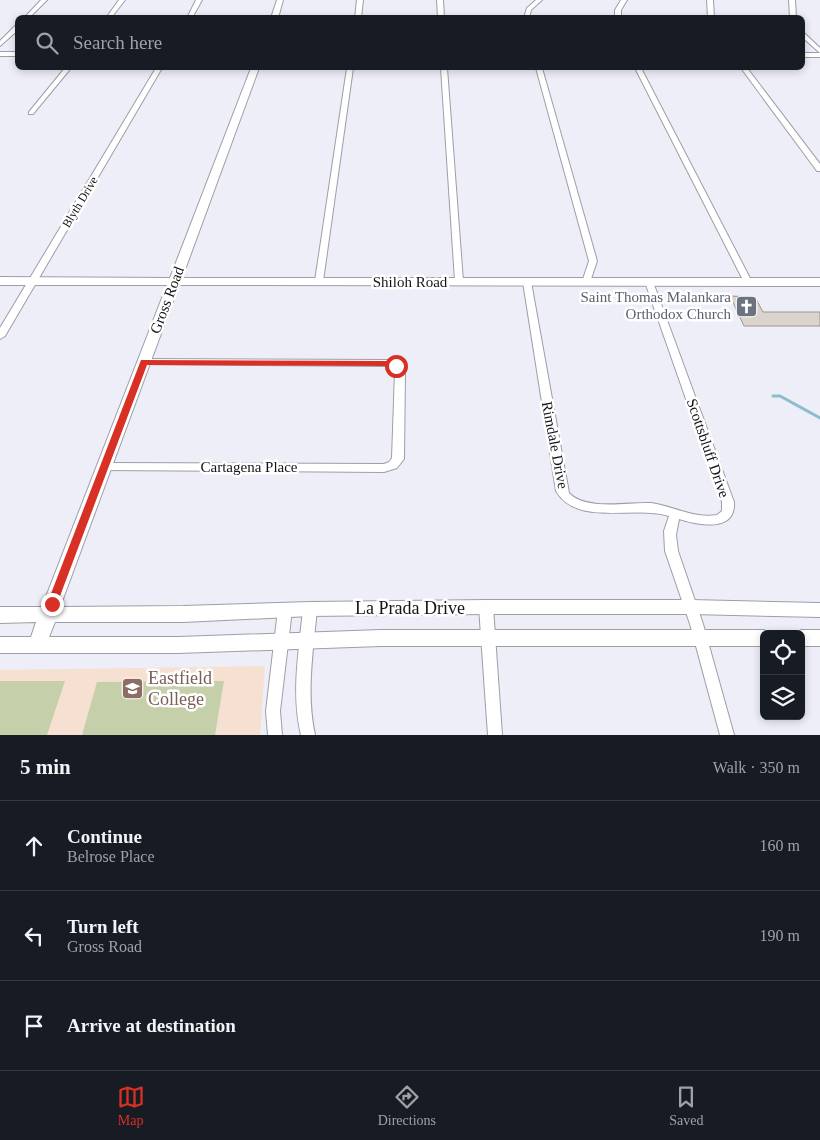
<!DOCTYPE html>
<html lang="en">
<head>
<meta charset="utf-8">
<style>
  :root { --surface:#171b24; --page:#20242c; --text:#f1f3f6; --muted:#9ea1a6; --line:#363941; --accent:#d93025 }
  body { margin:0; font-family:"Times New Roman",serif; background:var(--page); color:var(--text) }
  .controls { position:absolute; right:15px; bottom:15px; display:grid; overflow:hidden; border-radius:8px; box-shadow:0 2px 8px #0003 }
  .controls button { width:45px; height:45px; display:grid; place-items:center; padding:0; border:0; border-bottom:1px solid var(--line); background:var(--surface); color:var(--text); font:25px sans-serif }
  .stop { position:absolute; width:15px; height:15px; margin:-11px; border:4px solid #d93025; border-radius:50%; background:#fff }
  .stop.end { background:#d93025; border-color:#fff; box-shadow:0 1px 5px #0008 }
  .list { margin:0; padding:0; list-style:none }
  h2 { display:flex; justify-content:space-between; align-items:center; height:65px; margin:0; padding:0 20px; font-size:21px }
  h2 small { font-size:16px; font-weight:400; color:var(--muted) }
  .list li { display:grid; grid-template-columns:32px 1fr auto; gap:15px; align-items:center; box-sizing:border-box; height:90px; padding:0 20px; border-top:1px solid var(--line) }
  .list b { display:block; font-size:19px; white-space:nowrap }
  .list p { margin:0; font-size:16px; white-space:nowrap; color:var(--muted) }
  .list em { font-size:16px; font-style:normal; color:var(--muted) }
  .icon { flex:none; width:28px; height:28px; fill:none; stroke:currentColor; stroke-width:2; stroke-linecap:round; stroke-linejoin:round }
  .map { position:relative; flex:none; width:820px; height:735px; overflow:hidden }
  .search { position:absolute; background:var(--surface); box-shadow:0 2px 8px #0003; left:15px; right:15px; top:15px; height:55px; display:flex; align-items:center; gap:12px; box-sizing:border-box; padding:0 18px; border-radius:8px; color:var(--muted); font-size:19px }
  .sheet { height:335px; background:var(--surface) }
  nav { display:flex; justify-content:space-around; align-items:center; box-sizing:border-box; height:70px; border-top:1px solid var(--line); background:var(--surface); font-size:14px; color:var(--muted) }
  nav a { display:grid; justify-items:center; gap:2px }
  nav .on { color:var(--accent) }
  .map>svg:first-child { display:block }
  .education { fill:#f6e0d2 }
  .green { fill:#c5d0aa }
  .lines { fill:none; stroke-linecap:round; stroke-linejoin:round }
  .stream { stroke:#8cbcce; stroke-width:3 }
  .building { fill:#dad4cc; stroke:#9c968f }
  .street-casing { stroke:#9d9ea6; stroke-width:2 }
  .secondary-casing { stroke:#9d9ea6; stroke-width:2 }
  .street { fill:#fff; fill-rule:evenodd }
  .secondary { fill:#fff; fill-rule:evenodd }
  .route { fill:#d93025 }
  .labels { text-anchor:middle; stroke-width:5; stroke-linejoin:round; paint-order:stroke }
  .far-street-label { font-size:12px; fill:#141417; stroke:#fff }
  .street-label { font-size:15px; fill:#141417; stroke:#fff }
  .worship-label { font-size:15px; fill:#5b616d; stroke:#fff; text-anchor:end }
  .near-street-label { font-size:18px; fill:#141417; stroke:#fff }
  .near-education-label { font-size:18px; fill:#785e54; stroke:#fff; text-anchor:start }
</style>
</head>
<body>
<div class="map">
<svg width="820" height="735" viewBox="0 0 820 735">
  <rect width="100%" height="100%" fill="#edeef7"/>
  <path class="education" d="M265,666L260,735H0V670Z"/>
  <g class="green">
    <path d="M0,681H65L47,735H0Z"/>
    <path d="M224,681L215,735H82L97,682Z"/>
  </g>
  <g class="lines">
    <path class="stream" d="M773,396H780L820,418"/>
  </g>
  <path class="building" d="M730,296L755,297L763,312H820V326H744Z"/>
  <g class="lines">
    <defs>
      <g id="street">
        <path d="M41,0H47L29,18H24Z"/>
        <path d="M119,0H125L111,18H106Z"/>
        <path d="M196,0H202L192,18H187Z"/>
        <path d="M357,0H363L361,18H355Z"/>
        <path d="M437,0H443L444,18H438Z"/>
        <path d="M536,0H542L531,10L529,18H524L527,8Z"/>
        <path d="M621,0H627L621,10V18H615V10Z"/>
        <path d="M707,0H713L714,18H708Z"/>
        <path d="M789,0H795L796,18H790Z"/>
        <path d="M16,25H18V30L0,46V41Z"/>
        <path d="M802,31L820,48V53L802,37Z"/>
        <rect x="0" y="52" width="18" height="4"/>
        <rect x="802" y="53" width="18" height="4"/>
        <path d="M65,68H71L33,114H29V112Z"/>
        <path d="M156,68H162L5,336L0,339V328Z"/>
        <path d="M347,68H353L323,281L319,284L315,281Z"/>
        <path d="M441,68H447L463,281L459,284L455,281Z"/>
        <path d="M536,68H542L597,261L590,282L586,285L582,282L589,261Z"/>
        <path d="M635,68H641L752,282L751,284L748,285L744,282Z"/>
        <path d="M741,68H747L820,164V171H817Z"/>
        <path d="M527,279L531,282L569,493C586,511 628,502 651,503C673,506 694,519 717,515L722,511V502L645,282L649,279L653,282L734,502C736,533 698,525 679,519L676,535L678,551L703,624L734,735H720L690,624L665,551L664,531L669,516C634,505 577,527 556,491L523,282Z"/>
        <path d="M144,359L388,360L400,364L405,371L404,459L397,468L384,472L101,470L99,467L101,464L105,463L384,464L389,462L392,458L395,371L392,368L387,366L140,364L139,362Z"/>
        <path d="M486,602L491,603L493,607L502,735H488L479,607L481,603Z"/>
        <path d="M310,604L315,605L317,609C313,652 306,693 315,735H301C291,693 299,651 303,609L305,605Z"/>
        <path d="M285,605L290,606L292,610L280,711L282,735H268L266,711L278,610L280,606Z"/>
      </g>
      <g id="secondary">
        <path d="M277,0H283L278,18H271Z"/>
        <path d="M251,68H259L182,278H820V286L179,285L60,607L183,606L310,602L486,600H691L820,603V617L691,614H486L310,616L183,622H55L49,637H178L381,630H764L771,634H764V646H381L178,653H0V637H31L36,622L0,623V607H42L167,285H0V277L170,278Z"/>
        <path d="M801,630H820V646H801V634H794Z"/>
      </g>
    </defs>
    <use href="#street" class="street-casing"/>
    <use href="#secondary" class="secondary-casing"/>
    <use href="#street" class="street"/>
    <use href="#secondary" class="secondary"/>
  </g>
  <path class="route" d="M141,360L388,361L400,366L396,368L387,366L147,365L57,604L56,607H48L47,604Z"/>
  <defs>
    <symbol id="church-square" viewBox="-11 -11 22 22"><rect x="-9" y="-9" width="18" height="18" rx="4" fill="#6b7280" stroke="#fff"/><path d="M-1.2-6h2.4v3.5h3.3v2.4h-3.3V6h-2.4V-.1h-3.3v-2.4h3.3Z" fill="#fff"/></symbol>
    <symbol id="university-square" viewBox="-11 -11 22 22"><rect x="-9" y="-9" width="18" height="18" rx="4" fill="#8d6e63" stroke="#fff"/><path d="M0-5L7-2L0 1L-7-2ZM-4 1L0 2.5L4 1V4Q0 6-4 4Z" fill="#fff"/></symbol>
  </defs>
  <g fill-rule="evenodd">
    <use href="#church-square" x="734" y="294" width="25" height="25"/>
    <use href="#university-square" x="120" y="676" width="25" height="25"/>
  </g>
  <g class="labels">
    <g class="far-street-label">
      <text transform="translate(80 202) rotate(-59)" y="4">Blyth Drive</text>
    </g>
    <g class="street-label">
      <text x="410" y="287">Shiloh Road</text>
      <text transform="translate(167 300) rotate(-69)" y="5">Gross Road</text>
      <text transform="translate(555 445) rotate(79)" y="5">Rimdale Drive</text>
      <text transform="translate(708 448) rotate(71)" y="5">Scottsbluff Drive</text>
      <text x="249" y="472">Cartagena Place</text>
    </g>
    <g class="worship-label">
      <text x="731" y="302">Saint Thomas Malankara<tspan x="731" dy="17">Orthodox Church</tspan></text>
    </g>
    <g class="near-street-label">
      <text x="410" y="614">La Prada Drive</text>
    </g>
    <g class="near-education-label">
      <text x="148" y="684">Eastfield<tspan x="148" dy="21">College</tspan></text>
    </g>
  </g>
</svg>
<div class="controls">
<button><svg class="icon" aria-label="locate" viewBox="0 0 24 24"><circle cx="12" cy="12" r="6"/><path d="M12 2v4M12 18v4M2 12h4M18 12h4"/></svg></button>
<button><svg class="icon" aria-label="layers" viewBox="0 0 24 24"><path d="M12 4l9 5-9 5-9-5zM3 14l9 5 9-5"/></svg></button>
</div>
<div class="stop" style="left:396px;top:366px"></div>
<div class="stop end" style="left:52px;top:604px"></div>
<div class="search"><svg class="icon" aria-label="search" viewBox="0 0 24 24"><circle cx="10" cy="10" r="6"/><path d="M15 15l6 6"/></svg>Search here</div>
</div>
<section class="sheet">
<h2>5 min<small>Walk · 350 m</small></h2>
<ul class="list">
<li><svg class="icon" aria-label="ahead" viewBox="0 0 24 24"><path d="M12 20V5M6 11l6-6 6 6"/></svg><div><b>Continue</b><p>Belrose Place</p></div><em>160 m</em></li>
<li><svg class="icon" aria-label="left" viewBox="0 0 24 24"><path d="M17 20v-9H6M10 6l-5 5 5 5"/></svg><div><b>Turn left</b><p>Gross Road</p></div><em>190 m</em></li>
<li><svg class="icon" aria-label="arrive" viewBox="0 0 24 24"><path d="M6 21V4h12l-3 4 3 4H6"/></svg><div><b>Arrive at destination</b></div></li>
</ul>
</section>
<nav>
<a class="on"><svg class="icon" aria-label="map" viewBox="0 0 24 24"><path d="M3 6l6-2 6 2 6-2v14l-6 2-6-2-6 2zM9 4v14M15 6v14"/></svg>Map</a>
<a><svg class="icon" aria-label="directions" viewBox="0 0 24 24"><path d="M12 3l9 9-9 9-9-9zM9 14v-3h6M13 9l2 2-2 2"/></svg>Directions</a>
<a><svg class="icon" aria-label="saved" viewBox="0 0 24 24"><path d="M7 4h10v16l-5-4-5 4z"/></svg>Saved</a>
</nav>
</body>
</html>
